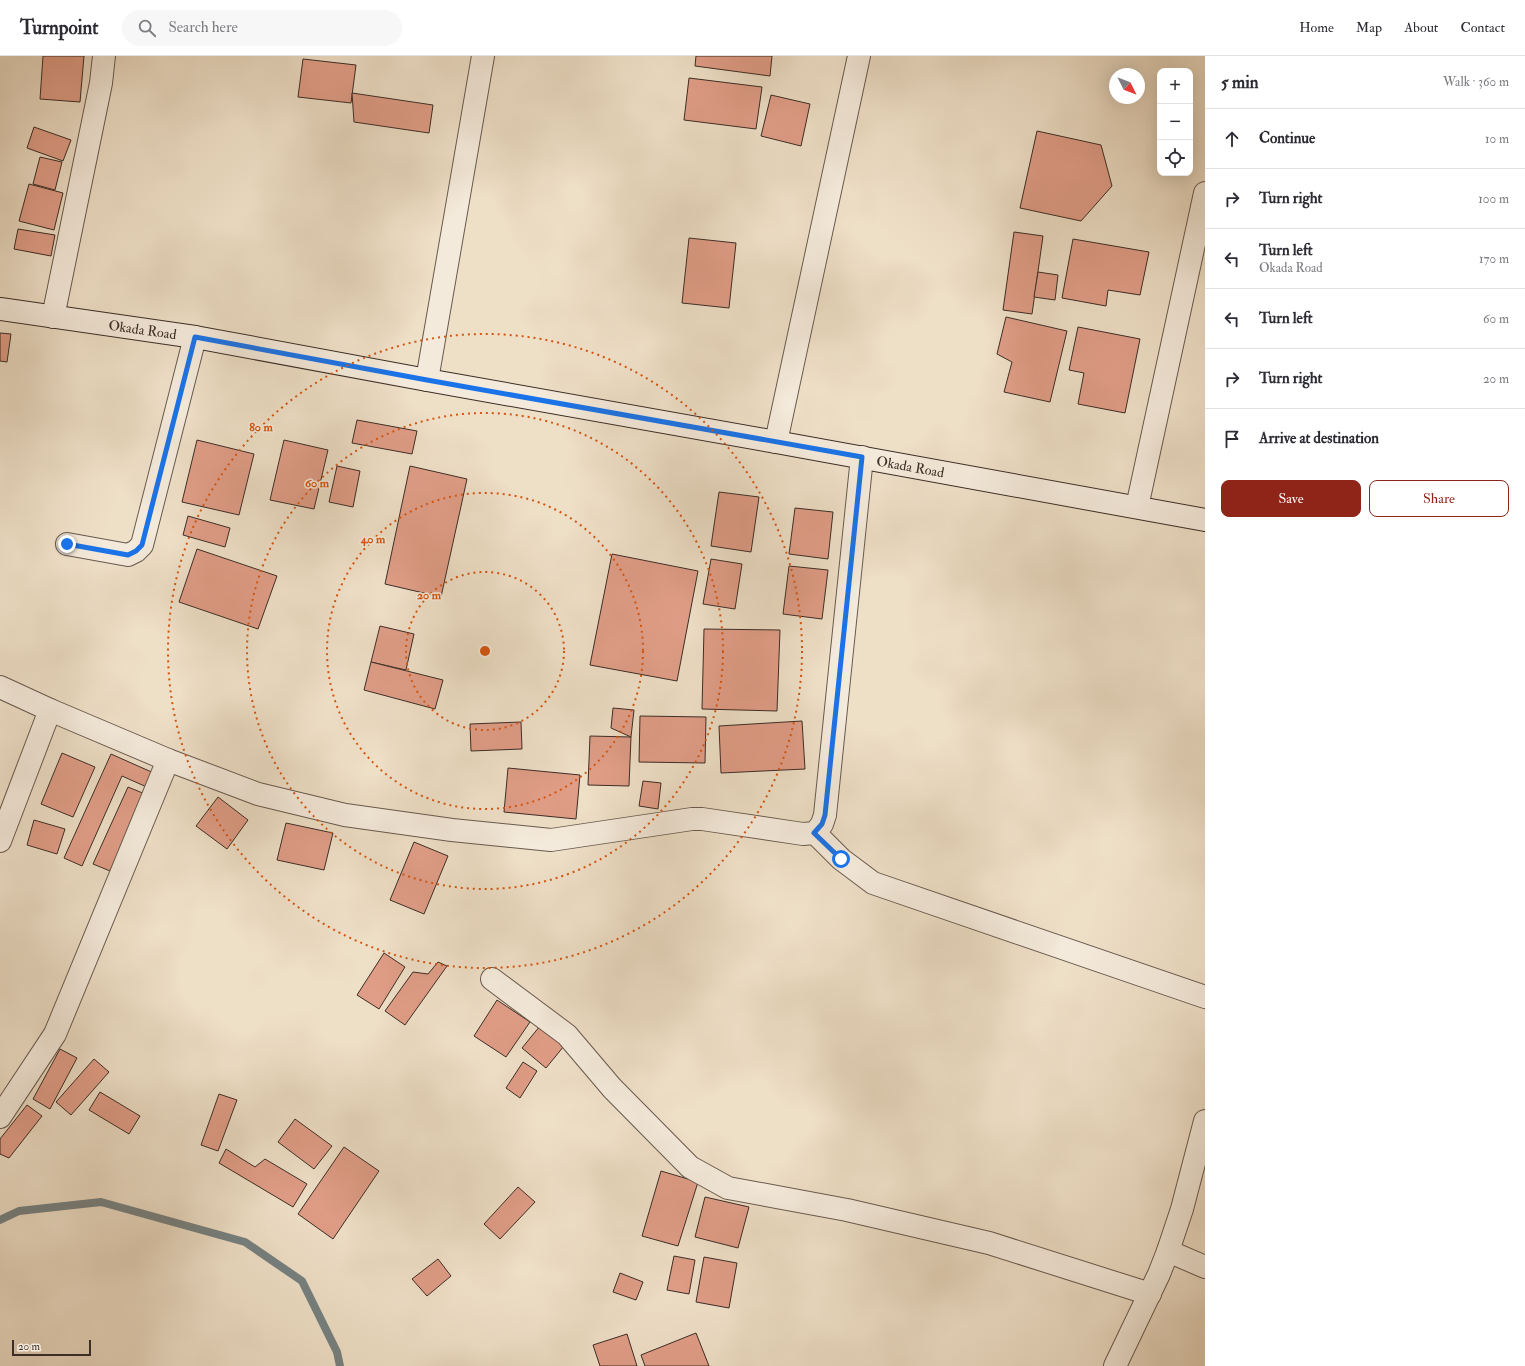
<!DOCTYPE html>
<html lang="en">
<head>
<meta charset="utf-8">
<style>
  :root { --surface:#fff; --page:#f7f7f7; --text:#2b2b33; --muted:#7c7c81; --line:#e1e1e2; --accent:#8f2418 }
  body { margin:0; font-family:"IM FELL Double Pica",serif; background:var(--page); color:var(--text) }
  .controls { position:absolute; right:12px; top:12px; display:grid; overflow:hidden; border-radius:8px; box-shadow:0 4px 16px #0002 }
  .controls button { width:36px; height:36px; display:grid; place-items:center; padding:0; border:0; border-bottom:1px solid var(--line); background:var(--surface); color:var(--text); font:20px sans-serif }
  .compass { position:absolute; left:1109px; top:12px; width:36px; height:36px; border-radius:50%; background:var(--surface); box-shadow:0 4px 16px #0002; rotate:132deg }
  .scale { position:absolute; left:12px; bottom:10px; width:79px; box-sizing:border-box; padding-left:4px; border:2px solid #3c2d26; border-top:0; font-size:11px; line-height:14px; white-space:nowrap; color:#3c2d26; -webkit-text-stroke:3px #f4eadb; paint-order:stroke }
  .stop { position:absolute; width:12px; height:12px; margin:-9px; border:3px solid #1a73e8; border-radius:50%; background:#fff }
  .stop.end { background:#1a73e8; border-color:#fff; box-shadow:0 1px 4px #0008 }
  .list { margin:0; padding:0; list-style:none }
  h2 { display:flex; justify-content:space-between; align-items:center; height:52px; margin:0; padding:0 16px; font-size:17px }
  h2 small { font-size:13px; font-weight:400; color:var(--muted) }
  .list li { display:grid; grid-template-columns:26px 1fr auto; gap:12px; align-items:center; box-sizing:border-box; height:60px; padding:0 16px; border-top:1px solid var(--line) }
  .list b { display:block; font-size:15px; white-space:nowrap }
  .list p { margin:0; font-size:13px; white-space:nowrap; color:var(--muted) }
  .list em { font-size:13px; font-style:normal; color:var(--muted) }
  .actions { display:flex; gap:8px; padding:12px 16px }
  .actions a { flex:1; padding:9px 0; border:1px solid var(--accent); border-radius:8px; text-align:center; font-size:14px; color:var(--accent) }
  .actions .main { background:var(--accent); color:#fff }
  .icon { flex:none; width:22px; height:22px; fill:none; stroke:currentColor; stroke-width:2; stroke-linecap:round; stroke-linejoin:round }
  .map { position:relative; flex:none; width:1205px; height:1310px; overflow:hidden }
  header { display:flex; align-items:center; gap:24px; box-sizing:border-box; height:56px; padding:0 20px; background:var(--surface); border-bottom:1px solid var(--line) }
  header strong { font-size:19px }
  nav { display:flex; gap:22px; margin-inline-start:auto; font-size:14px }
  .search { width:280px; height:36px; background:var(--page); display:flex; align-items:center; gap:10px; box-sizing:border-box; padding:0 14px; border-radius:22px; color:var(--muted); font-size:15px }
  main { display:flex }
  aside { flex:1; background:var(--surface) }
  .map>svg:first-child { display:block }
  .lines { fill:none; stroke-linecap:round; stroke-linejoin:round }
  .stream { stroke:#768282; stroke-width:8 }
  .building { fill:#e09d87; stroke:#3c2d26 }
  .street-casing { stroke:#685a4e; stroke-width:24 }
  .secondary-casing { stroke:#3c2d26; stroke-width:24 }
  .street { stroke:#f4eadb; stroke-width:22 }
  .secondary { stroke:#f4eadb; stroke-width:22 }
  .route { stroke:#1a73e8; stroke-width:5 }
  .ring { fill:none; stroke:#d7550f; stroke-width:2; stroke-dasharray:2 4 }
  .labels { text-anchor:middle; stroke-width:3; stroke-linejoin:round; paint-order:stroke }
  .street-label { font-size:14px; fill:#3c2d26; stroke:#f4eadb }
  .centre { fill:#d7550f; stroke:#f4eadb; stroke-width:2 }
  .ring-label { font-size:12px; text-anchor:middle; font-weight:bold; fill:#d7550f; stroke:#f4eadb; stroke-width:3; stroke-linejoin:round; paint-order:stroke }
</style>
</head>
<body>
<header>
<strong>Turnpoint</strong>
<div class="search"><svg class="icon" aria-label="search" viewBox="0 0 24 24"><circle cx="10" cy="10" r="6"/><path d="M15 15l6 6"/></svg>Search here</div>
<nav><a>Home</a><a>Map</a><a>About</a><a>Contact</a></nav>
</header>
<main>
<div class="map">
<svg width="1205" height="1310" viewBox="0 0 1205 1310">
  <rect width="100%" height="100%" fill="#eedfc7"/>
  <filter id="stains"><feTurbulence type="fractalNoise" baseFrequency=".005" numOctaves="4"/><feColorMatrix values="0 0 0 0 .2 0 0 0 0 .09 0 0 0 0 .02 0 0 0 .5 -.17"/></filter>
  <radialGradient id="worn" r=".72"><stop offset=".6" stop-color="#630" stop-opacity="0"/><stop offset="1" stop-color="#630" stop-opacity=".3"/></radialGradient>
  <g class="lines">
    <path class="stream" d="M0,1164L19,1155L101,1146L245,1186L302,1225L337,1296L340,1310"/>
  </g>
  <g class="building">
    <path d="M43,0H84L80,46L40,43Z"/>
    <path d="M696,0H772L770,20L695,10Z"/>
    <path d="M303,3L356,9L351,47L298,41Z"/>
    <path d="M689,22L762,31L756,73L684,64Z"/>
    <path d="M352,37L433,49L429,77L354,66Z"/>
    <path d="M771,39L810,48L801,90L761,80Z"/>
    <path d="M34,71L71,84L63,105L27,92Z"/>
    <path d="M1037,75L1101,89L1112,130L1081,165L1020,152Z"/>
    <path d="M40,101L62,106L55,134L33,128Z"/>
    <path d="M29,128L63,137L54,174L19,165Z"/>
    <path d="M18,173L55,179L51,200L14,193Z"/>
    <path d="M1014,176L1043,180L1032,258L1003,254Z"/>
    <path d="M689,182L736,187L729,252L682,247Z"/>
    <path d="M1073,183L1149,196L1140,239L1108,234L1106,250L1062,242Z"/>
    <path d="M1038,216L1058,219L1055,244L1034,241Z"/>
    <path d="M1006,261L1067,275L1050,346L1004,336L1012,306L997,298Z"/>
    <path d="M1078,271L1140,283L1125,357L1078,348L1084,317L1069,314Z"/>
    <path d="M0,277L11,278L7,306L0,305Z"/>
    <path d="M357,364L417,375L412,398L352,387Z"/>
    <path d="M197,384L254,398L239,459L182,446Z"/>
    <path d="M284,384L328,394L314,453L270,444Z"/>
    <path d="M337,410L360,415L353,451L329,446Z"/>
    <path d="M410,410L467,423L441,541L385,528Z"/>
    <path d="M719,436L759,441L751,496L711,490Z"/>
    <path d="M795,452L833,456L828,503L789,498Z"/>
    <path d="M188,460L230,472L225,491L183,479Z"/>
    <path d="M197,493L277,520L258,573L179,546Z"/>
    <path d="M612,498L698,515L677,625L590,609Z"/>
    <path d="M711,503L742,508L735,553L703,548Z"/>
    <path d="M789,510L828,514L822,563L783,558Z"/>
    <path d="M380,570L414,578L406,614L371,606Z"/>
    <path d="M704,573L780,574L777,655L702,653Z"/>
    <path d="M371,606L443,624L435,653L364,634Z"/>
    <path d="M613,652L634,654L631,681L611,672Z"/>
    <path d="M640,660L706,661L705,707L639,706Z"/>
    <path d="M802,665L805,713L721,717L719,670Z"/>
    <path d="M521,666L522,693L471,695L470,668Z"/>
    <path d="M590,680L631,681L629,730L588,729Z"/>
    <path d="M62,697L95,711L73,761L41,748Z"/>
    <path d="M111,698L156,718L149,732L122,720L82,810L64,802Z"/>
    <path d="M508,712L580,719L576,763L504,756Z"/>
    <path d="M643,725L661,727L658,753L639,750Z"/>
    <path d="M128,731L145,738L110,815L93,808Z"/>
    <path d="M218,741L248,764L227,793L196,770Z"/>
    <path d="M34,764L65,773L57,798L27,789Z"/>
    <path d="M286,767L333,777L324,814L277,804Z"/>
    <path d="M414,786L448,800L424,858L390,844Z"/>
    <path d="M384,897L405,911L379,953L357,939Z"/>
    <path d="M438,906L447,910L405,969L385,955L413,916L428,918Z"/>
    <path d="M497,944L530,966L506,1001L474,980Z"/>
    <path d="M540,970L564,990L546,1012L522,992Z"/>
    <path d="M60,993L77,1002L50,1053L33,1043Z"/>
    <path d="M94,1003L109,1016L71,1059L56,1046Z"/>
    <path d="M523,1006L537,1015L520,1042L506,1032Z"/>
    <path d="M100,1036L140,1060L129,1078L89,1054Z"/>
    <path d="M219,1038L237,1044L218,1095L201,1089Z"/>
    <path d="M27,1049L42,1060L9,1102L0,1098V1083Z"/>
    <path d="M295,1063L332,1090L314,1113L278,1086Z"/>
    <path d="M344,1091L379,1115L333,1183L298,1158Z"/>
    <path d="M226,1093L255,1111L265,1103L307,1128L293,1151L219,1107Z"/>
    <path d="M661,1115L698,1126L678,1190L642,1180Z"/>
    <path d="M518,1131L535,1146L500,1183L484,1168Z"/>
    <path d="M705,1141L749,1151L738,1192L695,1181Z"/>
    <path d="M674,1200L695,1204L689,1238L667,1234Z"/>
    <path d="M704,1201L737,1207L729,1252L696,1246Z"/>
    <path d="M438,1203L451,1220L427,1240L412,1223Z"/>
    <path d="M620,1217L643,1226L636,1244L613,1236Z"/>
    <path d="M696,1277L709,1310H645L641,1299Z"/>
    <path d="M627,1278L637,1310H600L593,1289Z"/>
  </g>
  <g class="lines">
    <defs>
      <g id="street">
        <path d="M53,261L101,27L104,0"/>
        <path d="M427,324L483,0"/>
        <path d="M776,386L859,0"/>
        <path d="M1137,451L1205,137"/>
        <path d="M67,488L128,499L136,495L142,489L195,281"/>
        <path d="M0,631L50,654L168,704L258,738L345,759L452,774L551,784L692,763H702L803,778L815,777L822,768L825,759L862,401"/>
        <path d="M815,777L841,803L873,827L1205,941"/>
        <path d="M0,785L50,654"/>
        <path d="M492,923L567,979L612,1032L690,1111L728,1132L847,1154L989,1187L1150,1238"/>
        <path d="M0,1061L55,978L168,704"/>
        <path d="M1168,1195L1205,1211"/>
        <path d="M1115,1310L1159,1218L1168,1195L1182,1153L1205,1065"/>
      </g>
      <g id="secondary">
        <path id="s1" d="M0,253L195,281L427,324L776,386L1205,464"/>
      </g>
    </defs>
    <use href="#street" class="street-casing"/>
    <use href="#secondary" class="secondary-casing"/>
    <use href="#street" class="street"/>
    <use href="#secondary" class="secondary"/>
  </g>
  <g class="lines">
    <path class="route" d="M67,488L128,499L136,495L142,489L195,281L427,324L862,401L825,759L822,768L814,777L841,803"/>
  </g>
  <g class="ring">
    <circle cx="485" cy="595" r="79"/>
    <circle cx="485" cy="595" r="158"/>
    <circle cx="485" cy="595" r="238"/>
    <circle cx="485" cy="595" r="317"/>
  </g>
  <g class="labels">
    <g class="street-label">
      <text dy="5" stroke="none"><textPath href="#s1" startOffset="144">Okada Road</textPath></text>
      <text dy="5" stroke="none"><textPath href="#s1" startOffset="924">Okada Road</textPath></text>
    </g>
  </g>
  <circle cx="485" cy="595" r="6" class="centre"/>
  <g class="ring-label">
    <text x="261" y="375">80 m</text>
    <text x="317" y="431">60 m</text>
    <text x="373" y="487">40 m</text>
    <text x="429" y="543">20 m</text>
  </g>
  <rect width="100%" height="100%" filter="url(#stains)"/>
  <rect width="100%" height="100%" fill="url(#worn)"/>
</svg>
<div class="controls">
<button>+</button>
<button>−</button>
<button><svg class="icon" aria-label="locate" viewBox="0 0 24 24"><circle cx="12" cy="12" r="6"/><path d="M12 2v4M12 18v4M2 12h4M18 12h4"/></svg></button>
</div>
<svg class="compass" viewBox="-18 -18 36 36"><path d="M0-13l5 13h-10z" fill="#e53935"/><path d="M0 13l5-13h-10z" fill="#7c7c81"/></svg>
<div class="scale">20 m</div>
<div class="stop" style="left:841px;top:803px"></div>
<div class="stop end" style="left:67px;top:488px"></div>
</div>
<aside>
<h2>5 min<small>Walk · 360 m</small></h2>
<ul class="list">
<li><svg class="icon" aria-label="ahead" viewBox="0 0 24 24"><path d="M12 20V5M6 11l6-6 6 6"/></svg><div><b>Continue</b></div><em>10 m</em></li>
<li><svg class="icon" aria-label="right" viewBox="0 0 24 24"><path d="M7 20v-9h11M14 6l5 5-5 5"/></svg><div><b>Turn right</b></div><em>100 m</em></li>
<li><svg class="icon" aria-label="left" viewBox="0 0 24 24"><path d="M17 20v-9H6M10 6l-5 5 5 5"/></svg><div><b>Turn left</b><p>Okada Road</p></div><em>170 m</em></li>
<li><svg class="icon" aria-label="left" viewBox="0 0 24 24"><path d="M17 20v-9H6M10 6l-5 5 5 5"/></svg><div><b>Turn left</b></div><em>60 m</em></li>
<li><svg class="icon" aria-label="right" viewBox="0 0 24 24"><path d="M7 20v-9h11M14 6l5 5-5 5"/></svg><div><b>Turn right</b></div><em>20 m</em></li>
<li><svg class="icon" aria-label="arrive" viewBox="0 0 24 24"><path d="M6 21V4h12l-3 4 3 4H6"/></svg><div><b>Arrive at destination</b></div></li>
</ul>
<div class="actions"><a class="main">Save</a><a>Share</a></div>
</aside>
</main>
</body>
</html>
